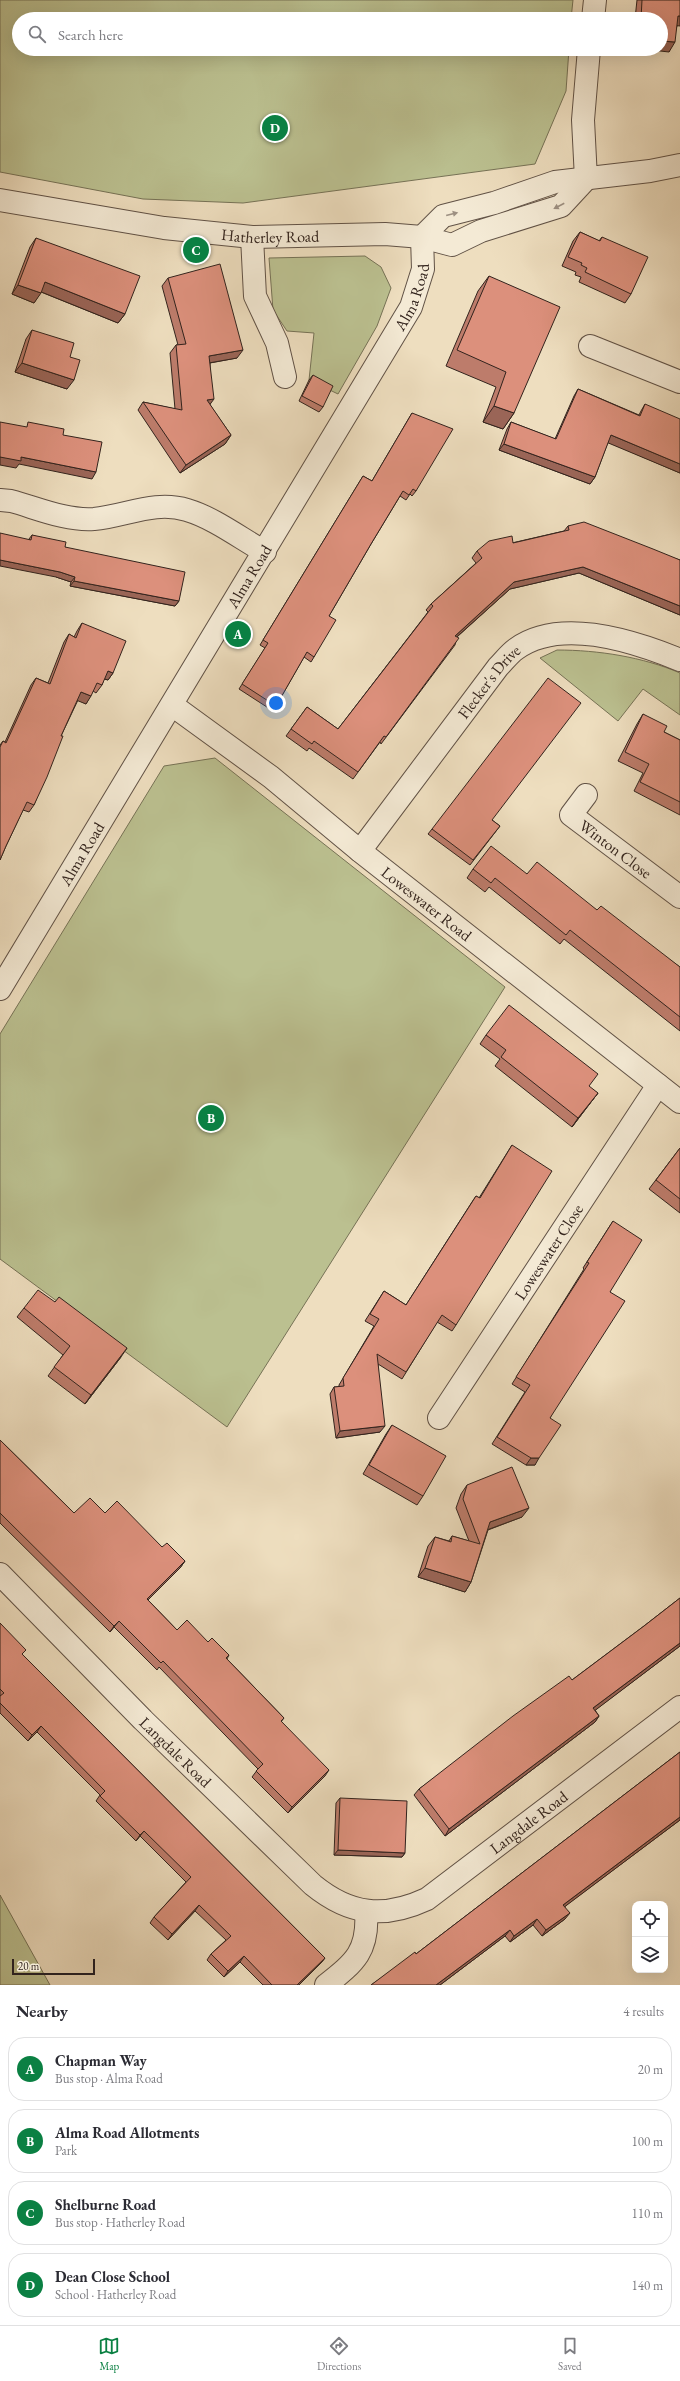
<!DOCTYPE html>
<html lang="en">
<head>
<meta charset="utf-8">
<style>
  :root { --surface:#fff; --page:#f2f2f3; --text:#2b2b33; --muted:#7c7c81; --line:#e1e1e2; --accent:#0b8043 }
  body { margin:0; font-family:"EB Garamond",serif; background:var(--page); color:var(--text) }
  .controls { position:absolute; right:12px; bottom:12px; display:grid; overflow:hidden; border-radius:8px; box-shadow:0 4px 16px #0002 }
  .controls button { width:36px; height:36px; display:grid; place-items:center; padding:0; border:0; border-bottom:1px solid var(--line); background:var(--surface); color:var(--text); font:20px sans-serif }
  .scale { position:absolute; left:12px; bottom:10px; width:83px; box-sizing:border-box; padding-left:4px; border:2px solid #32231d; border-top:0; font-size:11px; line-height:14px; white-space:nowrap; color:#32231d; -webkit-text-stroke:3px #f4ead5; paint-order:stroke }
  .you { position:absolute; left:276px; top:703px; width:14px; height:14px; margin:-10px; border:3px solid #fff; border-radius:50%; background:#1a73e8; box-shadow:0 0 0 6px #1a73e833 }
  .badge { display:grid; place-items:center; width:26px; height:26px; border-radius:50%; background:var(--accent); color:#fff; font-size:13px; font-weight:700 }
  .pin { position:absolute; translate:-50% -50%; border:2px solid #fff; box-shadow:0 1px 4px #0006 }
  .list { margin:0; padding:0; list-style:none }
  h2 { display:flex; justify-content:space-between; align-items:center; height:52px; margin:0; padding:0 16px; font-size:17px }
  h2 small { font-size:13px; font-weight:400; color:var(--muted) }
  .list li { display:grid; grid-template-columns:26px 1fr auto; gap:12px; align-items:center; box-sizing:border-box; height:64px; margin:0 8px 8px; padding:0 8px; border:1px solid var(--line); border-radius:16px }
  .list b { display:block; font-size:15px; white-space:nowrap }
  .list p { margin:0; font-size:13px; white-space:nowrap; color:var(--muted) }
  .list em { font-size:13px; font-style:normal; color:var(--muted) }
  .icon { flex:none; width:22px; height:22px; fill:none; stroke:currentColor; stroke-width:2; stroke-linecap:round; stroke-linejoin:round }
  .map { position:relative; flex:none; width:680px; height:1985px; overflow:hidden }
  .search { position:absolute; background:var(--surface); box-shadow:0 4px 16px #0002; left:12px; right:12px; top:12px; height:44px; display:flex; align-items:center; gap:10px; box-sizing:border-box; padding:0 14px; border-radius:22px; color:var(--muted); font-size:15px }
  .sheet { height:340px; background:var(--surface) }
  nav { display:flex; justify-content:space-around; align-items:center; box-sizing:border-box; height:56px; border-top:1px solid var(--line); background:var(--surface); font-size:11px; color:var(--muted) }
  nav a { display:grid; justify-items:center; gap:2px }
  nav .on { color:var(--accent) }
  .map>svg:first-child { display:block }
  .green { fill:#bbc090; stroke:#767256 }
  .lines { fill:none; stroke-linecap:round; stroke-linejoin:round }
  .minor-casing { stroke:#615246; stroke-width:24 }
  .minor { stroke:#f4ead5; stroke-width:22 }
  .wall { fill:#bd7c6b; stroke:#32231d }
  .shaded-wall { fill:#9a6557; stroke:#32231d }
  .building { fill:#dc907c; stroke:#32231d }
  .oneway { fill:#9d9082 }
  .labels { text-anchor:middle; stroke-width:3.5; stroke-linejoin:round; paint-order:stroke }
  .street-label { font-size:16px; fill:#32231d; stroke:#f4ead5 }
</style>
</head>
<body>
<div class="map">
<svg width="680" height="1985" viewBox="0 0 680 1985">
  <rect width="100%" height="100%" fill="#eedebf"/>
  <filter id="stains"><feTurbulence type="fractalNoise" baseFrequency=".005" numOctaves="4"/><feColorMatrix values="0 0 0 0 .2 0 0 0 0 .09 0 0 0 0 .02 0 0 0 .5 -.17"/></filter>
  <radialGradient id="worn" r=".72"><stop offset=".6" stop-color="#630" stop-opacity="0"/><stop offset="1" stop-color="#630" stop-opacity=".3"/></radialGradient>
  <g class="green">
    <path d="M0,0H573L571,19H19V49H569L566,91L535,164L243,203L143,199L0,172Z"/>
    <path d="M365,256L381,267L391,288L377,326L338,394L309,380L314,333L287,331L273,310L269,258Z"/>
    <path d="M557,650C598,650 643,657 680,673V715L643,689L618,721L540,658Z"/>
    <path d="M215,758L505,987L227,1427L0,1259V1034L164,766Z"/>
    <path d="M0,1895L50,1985H0Z"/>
  </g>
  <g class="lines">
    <defs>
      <g id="minor">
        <path d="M593,19L595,0"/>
        <path d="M586,179L583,120L589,49"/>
        <path id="s1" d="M0,200L164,228L252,237L385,234L422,237L452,245L481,231L561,206L586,179"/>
        <path d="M252,237L255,296L277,343L285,377"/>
        <path d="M422,237L443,216L494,203L555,182L650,171L680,165"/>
        <path d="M590,346L680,382"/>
        <path d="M0,500L11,501C37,508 66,521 94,519C126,516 155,500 187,510C214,518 240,538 265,552"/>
        <path id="s2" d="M172,705L271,777L360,851L680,1102"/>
        <path id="s3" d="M586,795L571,815L680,897"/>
        <path id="s4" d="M360,851L498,667C504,661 509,654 516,649C560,617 634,641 680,660"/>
        <path id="s5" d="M0,989L411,307L423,269L422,237"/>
        <path id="s6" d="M439,1418L658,1085"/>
        <path id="s7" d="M0,1574L143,1720L313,1885C350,1915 384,1919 427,1899L680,1707"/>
        <path d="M326,1985C355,1962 369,1951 366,1911"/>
      </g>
    </defs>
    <use href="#minor" class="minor-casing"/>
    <use href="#minor" class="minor"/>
  </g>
  <g class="wall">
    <path d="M637,0H680L677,26L669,52L661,19H635Z"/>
    <path d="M580,232L599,241L602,237L631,294L625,303L579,282L581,277L575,275L576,272L562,266L573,241Z"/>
    <path d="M36,238L125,314L118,323L41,292L34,303L12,294L30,247Z"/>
    <path d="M489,276L514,413L503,429L483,422L496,387L446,366L478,291Z"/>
    <path d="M168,278L237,358L210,363V405L231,435L225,444L180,473L138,410L143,402L175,409L170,353L176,345H178L162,286Z"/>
    <path d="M32,330L70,357L67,389L15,372L26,339Z"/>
    <path d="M313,375L323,407L319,412L299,401L309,380Z"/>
    <path d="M578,389L639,415L641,411L645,404L680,473L608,442L595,477L590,484L499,450L507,429L511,422L555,439L574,396Z"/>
    <path d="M412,413L416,491L412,496L410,494L406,500L400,496L371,544L329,616L314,657L311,662L304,657L276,706L273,711L239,689L265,648L260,645L360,481L363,476L372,481Z"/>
    <path d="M568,526L680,560V615L579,573L510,589L457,637L455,645L381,744L380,742L353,779L309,748L307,751L286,736L307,707L338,729L428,612L426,610L431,604L476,563L472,558L477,551L564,531Z"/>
    <path d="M32,535L65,547L179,601L175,606L70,586L71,582L56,577L29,539Z"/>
    <path d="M82,623L113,673L108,680L104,679L102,685L96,693L93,691L86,704L78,700L61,736L34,805L29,812L23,810L6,846L0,860V745L3,741L5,742L31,685L36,678L48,683L64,642L69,634L74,637L77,631Z"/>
    <path d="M643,714L664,732L680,740V815L634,791L643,773L618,761L637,724Z"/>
    <path d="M492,820L500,826L470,865L428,834L432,829Z"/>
    <path d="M473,869L527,874L597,910L680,967V1031L564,939L560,944L489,887L485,892L467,878Z"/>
    <path d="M486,1035L598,1093L572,1127L495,1066L500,1059L480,1044Z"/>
    <path d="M512,1145L456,1325L452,1331L437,1322L402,1379L378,1364L380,1432L336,1438L330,1394L334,1387H339V1385L374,1326L365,1321L384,1291L406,1305L472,1202L476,1196L479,1198Z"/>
    <path d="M680,1148V1213L649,1189Z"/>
    <path d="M613,1221L610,1292L550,1418L535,1465H526L492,1444L525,1392L512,1384L584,1269L583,1268Z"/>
    <path d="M55,1302L121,1357L85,1404L48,1376L63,1355L17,1317L24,1308Z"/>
    <path d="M392,1425L423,1496L417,1505L363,1474L386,1434Z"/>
    <path d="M0,1440L74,1513H105L162,1547L185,1561L180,1568L148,1600L177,1630L208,1642L229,1655L227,1659L284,1718L281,1722L325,1776L288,1813L252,1777L258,1769L159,1667L157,1670L114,1627L110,1632L0,1523Z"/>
    <path d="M467,1485L522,1517L488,1530L471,1582L465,1592L418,1577L428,1546L435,1537L449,1541L452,1536L469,1541L456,1508L461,1494Z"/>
    <path d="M680,1598V1646L595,1710L599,1716L595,1722L445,1836L414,1795L419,1789L572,1680L644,1626Z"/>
    <path d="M0,1623L22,1654L325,1958L321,1963L299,1985H263L240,1962L224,1977L207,1960L211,1954L226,1940L195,1911L168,1940L150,1923L154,1917L186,1882L140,1836L136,1841L96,1801L100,1795L37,1732L28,1741L0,1713Z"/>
    <path d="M680,1752V1820L565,1906V1919L542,1936L533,1925L510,1942L505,1936L440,1985H371L416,1954Z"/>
    <path d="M340,1798L405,1853L402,1857L334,1855L336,1803Z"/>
  </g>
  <g class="shaded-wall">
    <path d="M678,16H680V26L672,25Z"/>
    <path d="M661,41L675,42L669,52L643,49H661Z"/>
    <path d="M45,282L125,314L118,323L39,291Z"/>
    <path d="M18,285L41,293L34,303L12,294Z"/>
    <path d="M243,350L237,358L203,364L209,356Z"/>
    <path d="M22,363L74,380L67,389L15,372Z"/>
    <path d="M214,399L208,407L207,400Z"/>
    <path d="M494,406L514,413L503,429L483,422Z"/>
    <path d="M231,435L225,444L180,473L186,465Z"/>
    <path d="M611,435L680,464V473L606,442Z"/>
    <path d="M504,444L595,477L590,484L499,450Z"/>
    <path d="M0,457H21L96,472L92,479L19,464L16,468L0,465Z"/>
    <path d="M0,560L60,572L75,577L71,582L56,577L0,566Z"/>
    <path d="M583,567L680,606V615L579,573L510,589L451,642L455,636L514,582Z"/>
    <path d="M74,581L179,601L175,606L70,586Z"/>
    <path d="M108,671L113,673L108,680L102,678Z"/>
    <path d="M81,692L91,696L86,704L76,700Z"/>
    <path d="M598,1093L591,1102L572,1127L578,1118Z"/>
    <path d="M127,1348L121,1357L85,1404L91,1395Z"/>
    <path d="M385,1426L380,1432L336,1438L340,1431Z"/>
    <path d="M531,1458H539L535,1465H526Z"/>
    <path d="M529,1508L522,1517L484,1531L490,1522Z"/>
    <path d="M185,1561L180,1568L142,1606L147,1599Z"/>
    <path d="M425,1568L471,1582L465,1592L418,1577Z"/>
    <path d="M119,1621L114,1627L110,1632L114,1626Z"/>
    <path d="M680,1643V1646L589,1715L593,1708Z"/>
    <path d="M599,1716L595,1722L445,1836L449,1829Z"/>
    <path d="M41,1726L37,1732L28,1741L32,1735Z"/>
    <path d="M329,1770L325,1776L288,1813L292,1807Z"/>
    <path d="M680,1817V1820L559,1911L563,1905Z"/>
    <path d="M144,1831L136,1841L140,1835Z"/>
    <path d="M338,1850L405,1853L402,1857L334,1855Z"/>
    <path d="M199,1905L195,1911L168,1940L172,1934Z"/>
    <path d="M570,1913L565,1919L542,1936L546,1930Z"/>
    <path d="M537,1919L533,1925L510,1942L514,1936Z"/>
    <path d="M510,1930L505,1936L440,1985H436Z"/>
    <path d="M244,1956L240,1962L224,1977L228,1971Z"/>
    <path d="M325,1958L321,1963L299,1985H297Z"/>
  </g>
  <g class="building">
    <path d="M642,0H680V16H678L675,42L661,41V19H641Z"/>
    <path d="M580,232L600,241L602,237L648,257L631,294L585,272L587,268L581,265L582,263L568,257Z"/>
    <path d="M36,238L140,276L125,314L45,282L41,293L18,285Z"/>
    <path d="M220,264L243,350L209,356L214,399L207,400L231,435L186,465L143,402L182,410L176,345L186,344L168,278Z"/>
    <path d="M489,276L560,307L514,413L494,406L506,372L457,350Z"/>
    <path d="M32,330L74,343L70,357L80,360L74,380L22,363Z"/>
    <path d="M313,375L333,386L323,407L302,396Z"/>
    <path d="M578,389L640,416L645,404L680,419V464L611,435L595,477L504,444L511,422L556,439Z"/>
    <path d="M412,413L453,429L416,491L413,489L409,495L403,491L371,544L329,616L336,620L314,657L307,652L276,706L242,684L268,643L263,640L363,476L372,481Z"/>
    <path d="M0,422L27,427L28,422L64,429L63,435L102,442L96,472L21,457V461L0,457Z"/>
    <path d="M584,522L653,549L680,560V606L583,567L514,582L455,636L459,638L386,737L384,736L358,772L314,741L312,744L291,729L307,707L338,729L433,606L431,604L482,558L477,551L489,541L512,536L513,543L569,530L568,526Z"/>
    <path d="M0,533L31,540L32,535L66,542L65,547L185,572L179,601L74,581L75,577L60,572L0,560Z"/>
    <path d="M82,623L126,641L113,673L108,671L102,685L97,683L91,696L81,692L61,736H63L47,777L34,805L27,802L6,846L0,860V747L3,741L6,743L36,678L50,684L69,634L76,638Z"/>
    <path d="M548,678L581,703L492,820L500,826L473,860L432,829Z"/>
    <path d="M643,714L667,726L664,732L680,740V802L640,782L649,764L625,752Z"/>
    <path d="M491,846L527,874L537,862L597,910L601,906L680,967V1017L570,930L566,935L495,878L491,883L473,869Z"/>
    <path d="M509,1005L598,1074L589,1086L598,1093L578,1118L501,1057L506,1050L486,1035Z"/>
    <path d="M512,1145L552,1171L456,1325L442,1315L406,1372L377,1354L385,1426L340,1431L334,1387L344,1386L343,1378L379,1319L370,1314L384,1291L406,1305L476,1196L480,1198Z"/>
    <path d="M680,1148V1199L656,1180Z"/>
    <path d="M613,1221L642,1240L610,1292L625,1301L550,1418L561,1425L539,1458H531L497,1437L530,1385L516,1377L589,1263L587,1262Z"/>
    <path d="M38,1290L55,1302L59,1297L127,1348L91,1395L54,1367L70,1346L24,1308Z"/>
    <path d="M392,1425L446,1456L423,1496L369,1465Z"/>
    <path d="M0,1440L74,1513L90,1498L105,1513L117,1501L162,1547L167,1543L185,1561L147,1599L177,1630L187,1620L208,1642L212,1638L229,1655L226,1658L284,1718L281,1721L329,1770L292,1807L256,1771L263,1764L163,1661L161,1663L119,1621L114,1626L0,1513Z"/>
    <path d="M512,1467L529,1508L490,1522L471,1582L425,1568L435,1537L451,1542L452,1536L480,1544L463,1499L467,1485Z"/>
    <path d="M680,1598V1643L593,1708L599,1716L449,1829L419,1789L513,1716L569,1676L572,1680L644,1626Z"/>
    <path d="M0,1623L26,1650L22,1654L325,1958L297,1985H272L244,1956L228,1971L211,1954L231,1936L199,1905L172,1934L154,1917L191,1877L144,1831L140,1835L100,1796L105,1791L41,1726L32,1735L0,1703V1696L4,1693L0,1689Z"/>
    <path d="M680,1752V1817L563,1905L570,1913L546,1930L537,1919L514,1936L510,1930L436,1985H371L415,1952L416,1954Z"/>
    <path d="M340,1798L407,1801L405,1853L338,1850Z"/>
  </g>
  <defs><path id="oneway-solid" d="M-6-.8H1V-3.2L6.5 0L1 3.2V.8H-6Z"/></defs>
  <g class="oneway">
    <use href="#oneway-solid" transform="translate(559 206) rotate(152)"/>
    <use href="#oneway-solid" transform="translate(452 214) rotate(-14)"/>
  </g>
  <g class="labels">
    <g class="street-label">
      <text dy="6" stroke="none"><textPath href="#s1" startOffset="273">Hatherley Road</textPath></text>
      <text dy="6" stroke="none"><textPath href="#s5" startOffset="806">Alma Road</textPath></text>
      <text dy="6" stroke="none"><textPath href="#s5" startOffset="482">Alma Road</textPath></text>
      <text dy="6" stroke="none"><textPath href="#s4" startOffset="213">Flecker's Drive</textPath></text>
      <text dy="6" stroke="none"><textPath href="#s3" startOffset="81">Winton Close</textPath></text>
      <text dy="6" stroke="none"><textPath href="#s5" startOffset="158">Alma Road</textPath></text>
      <text dy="6" stroke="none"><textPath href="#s2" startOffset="323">Loweswater Road</textPath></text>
      <text dy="6" stroke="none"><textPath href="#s6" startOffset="199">Loweswater Close</textPath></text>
      <text dy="6" stroke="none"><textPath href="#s7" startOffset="250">Langdale Road</textPath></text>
      <text dy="6" stroke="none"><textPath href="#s7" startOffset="691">Langdale Road</textPath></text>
    </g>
  </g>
  <rect width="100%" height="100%" filter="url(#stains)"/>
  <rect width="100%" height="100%" fill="url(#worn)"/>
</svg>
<div class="controls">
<button><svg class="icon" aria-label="locate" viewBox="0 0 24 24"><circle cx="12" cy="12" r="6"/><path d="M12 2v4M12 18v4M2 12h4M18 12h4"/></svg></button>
<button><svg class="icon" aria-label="layers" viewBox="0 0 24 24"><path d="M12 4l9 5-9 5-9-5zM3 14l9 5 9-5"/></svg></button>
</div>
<div class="scale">20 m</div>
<div class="you"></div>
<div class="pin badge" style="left:238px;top:634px">A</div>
<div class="pin badge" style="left:211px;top:1118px">B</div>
<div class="pin badge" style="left:196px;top:250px">C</div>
<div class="pin badge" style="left:275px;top:128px">D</div>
<div class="search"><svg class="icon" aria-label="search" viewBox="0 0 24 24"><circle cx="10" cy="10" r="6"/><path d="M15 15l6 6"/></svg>Search here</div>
</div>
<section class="sheet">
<h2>Nearby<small>4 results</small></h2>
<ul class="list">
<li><span class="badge">A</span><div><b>Chapman Way</b><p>Bus stop · Alma Road</p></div><em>20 m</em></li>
<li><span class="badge">B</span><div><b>Alma Road Allotments</b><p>Park</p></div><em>100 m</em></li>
<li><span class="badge">C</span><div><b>Shelburne Road</b><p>Bus stop · Hatherley Road</p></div><em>110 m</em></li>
<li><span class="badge">D</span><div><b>Dean Close School</b><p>School · Hatherley Road</p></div><em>140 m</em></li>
</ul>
</section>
<nav>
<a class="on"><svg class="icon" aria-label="map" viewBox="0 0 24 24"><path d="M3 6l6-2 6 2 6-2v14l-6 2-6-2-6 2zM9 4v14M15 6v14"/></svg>Map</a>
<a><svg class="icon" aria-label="directions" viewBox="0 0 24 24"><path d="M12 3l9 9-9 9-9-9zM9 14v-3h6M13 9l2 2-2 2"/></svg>Directions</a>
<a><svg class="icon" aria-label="saved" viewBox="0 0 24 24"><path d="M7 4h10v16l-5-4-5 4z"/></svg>Saved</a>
</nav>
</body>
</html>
